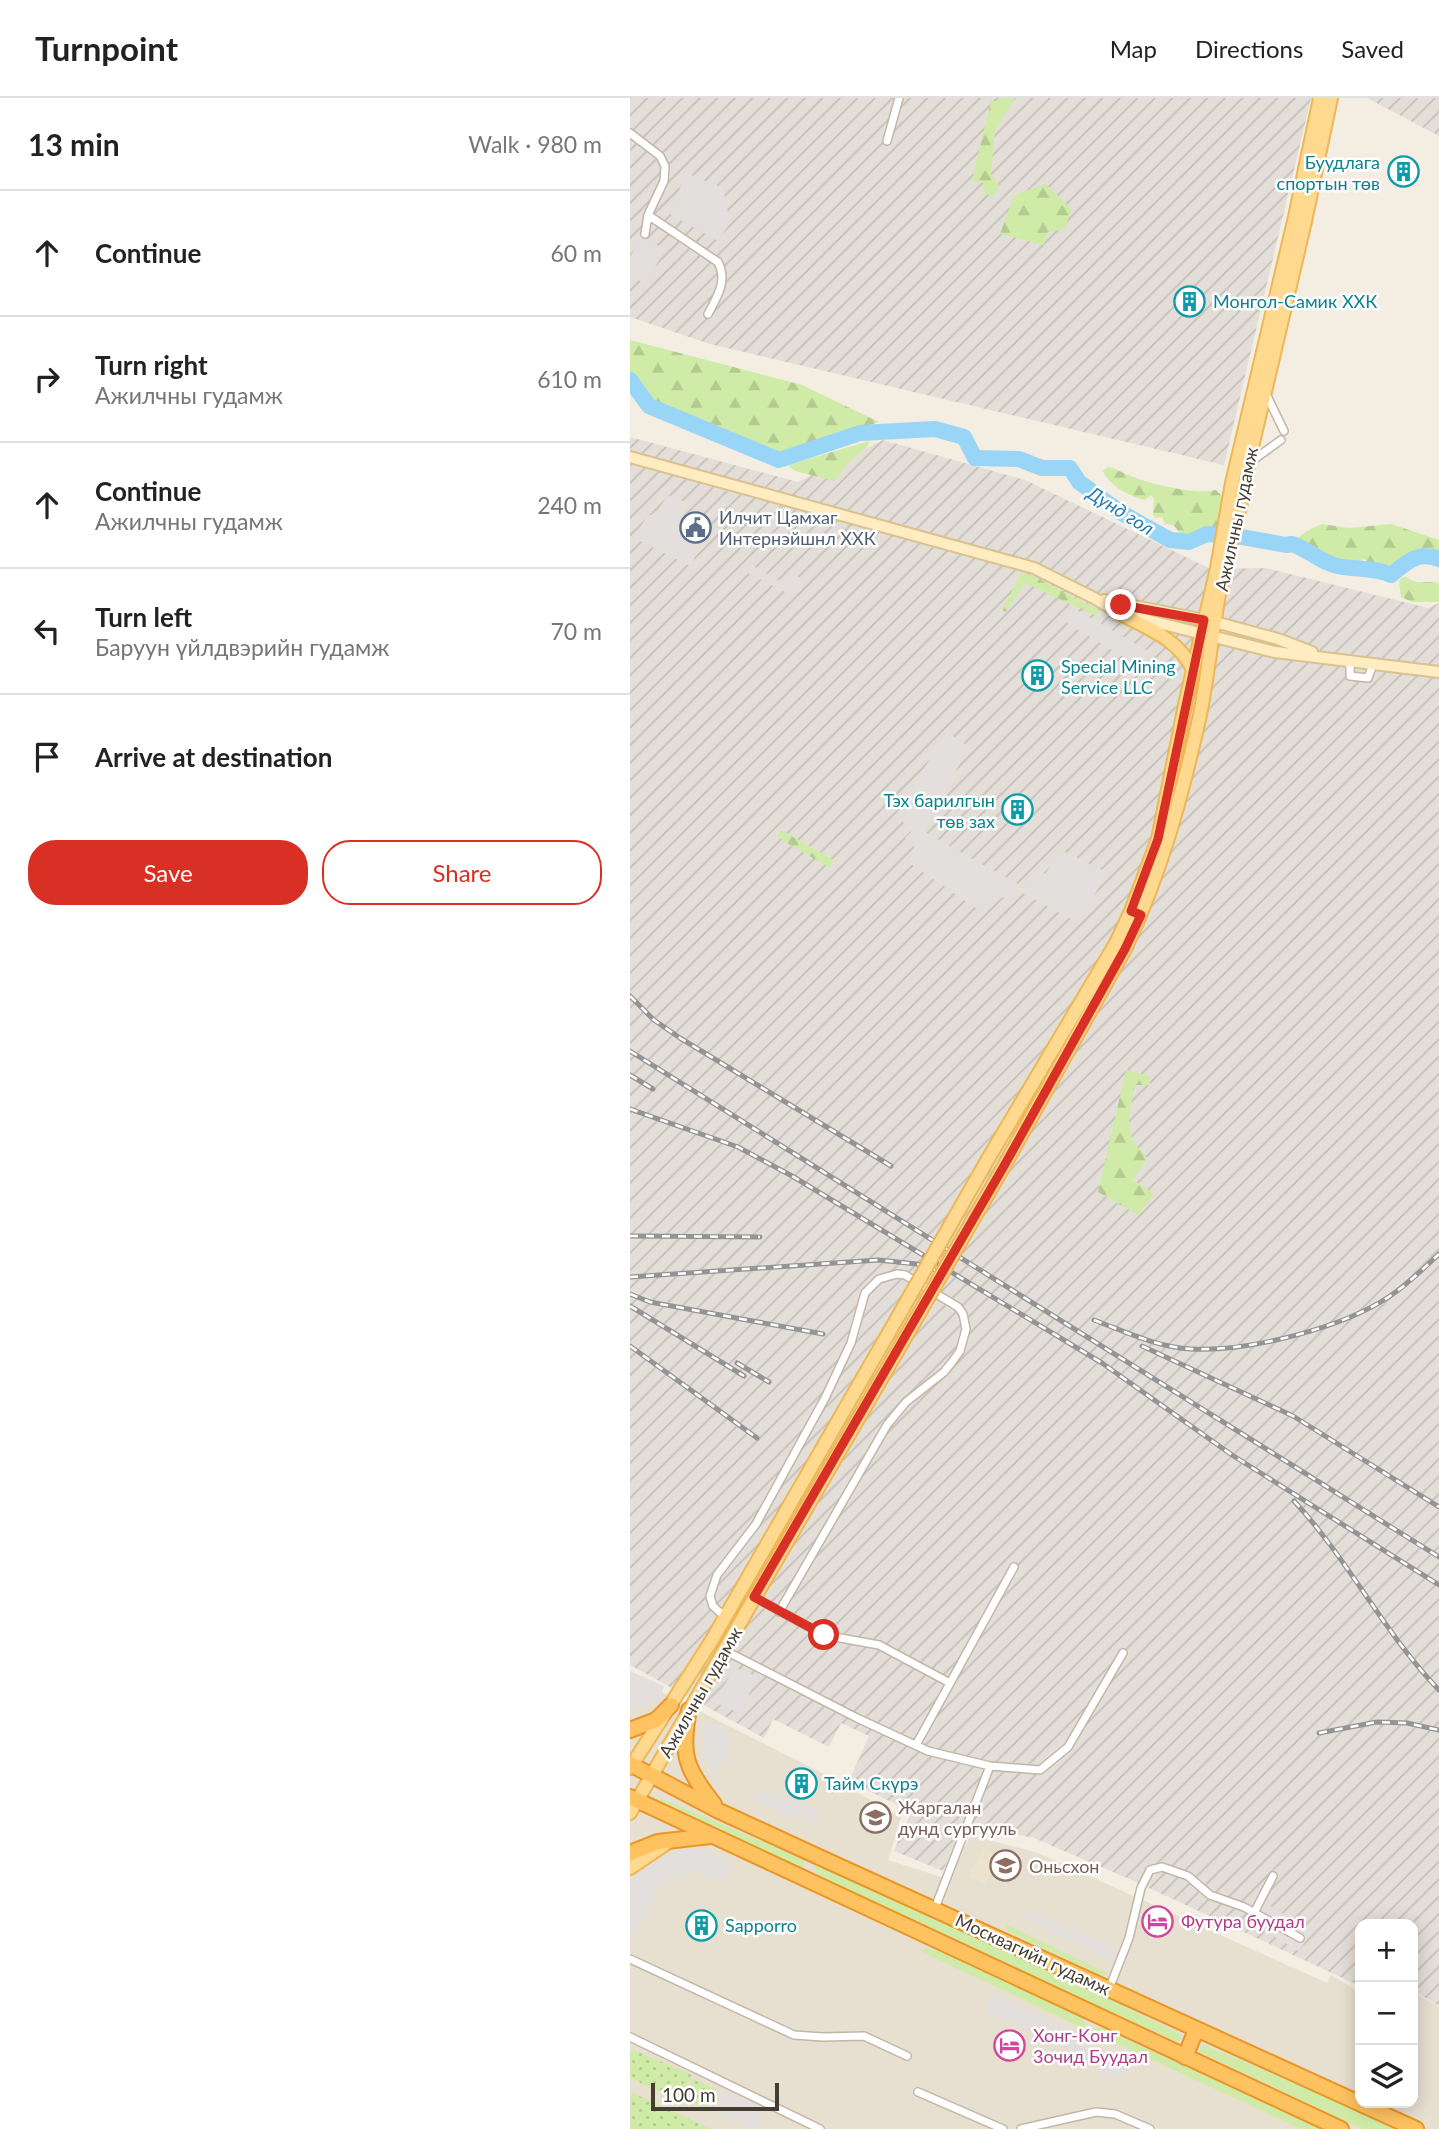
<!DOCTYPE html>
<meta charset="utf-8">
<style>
:root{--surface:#fff;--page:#f2f2f2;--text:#222;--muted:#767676;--line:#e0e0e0;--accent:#d93025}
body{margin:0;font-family:Lato,sans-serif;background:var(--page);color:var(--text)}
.controls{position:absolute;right:21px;bottom:21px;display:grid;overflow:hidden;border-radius:14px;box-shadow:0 4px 18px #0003}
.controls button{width:63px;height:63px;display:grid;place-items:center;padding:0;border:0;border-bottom:2px solid var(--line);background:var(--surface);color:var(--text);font:35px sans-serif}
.scale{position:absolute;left:21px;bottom:18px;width:128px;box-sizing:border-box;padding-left:7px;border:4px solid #453d32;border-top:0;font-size:19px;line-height:24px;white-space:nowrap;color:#453d32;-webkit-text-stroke:5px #fff;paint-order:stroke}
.stop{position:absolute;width:21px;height:21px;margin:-16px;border:5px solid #d93025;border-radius:50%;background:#fff}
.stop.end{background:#d93025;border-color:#fff;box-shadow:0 2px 7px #0008}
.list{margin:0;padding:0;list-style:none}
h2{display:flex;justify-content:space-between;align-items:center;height:91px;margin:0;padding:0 28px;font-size:30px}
h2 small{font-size:23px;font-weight:400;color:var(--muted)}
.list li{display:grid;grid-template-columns:46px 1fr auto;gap:21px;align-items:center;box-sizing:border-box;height:126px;padding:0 28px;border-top:2px solid var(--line)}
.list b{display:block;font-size:26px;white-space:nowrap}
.list p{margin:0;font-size:23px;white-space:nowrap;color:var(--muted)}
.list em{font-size:23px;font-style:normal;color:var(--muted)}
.actions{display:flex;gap:14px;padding:21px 28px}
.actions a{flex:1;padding:16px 0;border:2px solid var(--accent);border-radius:28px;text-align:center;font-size:24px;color:var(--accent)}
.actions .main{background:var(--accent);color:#fff}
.icon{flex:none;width:38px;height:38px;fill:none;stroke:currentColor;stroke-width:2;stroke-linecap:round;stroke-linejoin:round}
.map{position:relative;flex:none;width:809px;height:2031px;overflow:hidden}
header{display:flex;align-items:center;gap:42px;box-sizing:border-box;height:98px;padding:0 35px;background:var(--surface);border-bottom:2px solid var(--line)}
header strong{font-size:33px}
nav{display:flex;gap:38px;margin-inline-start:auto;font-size:24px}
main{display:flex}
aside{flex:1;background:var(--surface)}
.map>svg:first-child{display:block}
.residential{fill:#e7dfd0}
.industrial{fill:url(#industrial-furrows)}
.education{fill:#ede2cb}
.green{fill:#d0eba7}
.forest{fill:url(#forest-firs)}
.park{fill:url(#park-dots)}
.parking{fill:#e3dfdc}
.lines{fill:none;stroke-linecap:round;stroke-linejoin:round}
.river{stroke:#99d5f6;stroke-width:16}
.street-casing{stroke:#c2b7a7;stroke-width:10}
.secondary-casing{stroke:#dac290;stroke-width:14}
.primary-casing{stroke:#edb757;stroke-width:16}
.highway-casing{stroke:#ea9626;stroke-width:18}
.street{stroke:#fff;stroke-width:7}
.secondary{stroke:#ffecc0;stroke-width:10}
.primary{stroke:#ffd98f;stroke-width:12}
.highway{stroke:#ffc261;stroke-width:14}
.rail-casing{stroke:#949494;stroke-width:5}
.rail{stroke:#fff;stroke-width:2.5;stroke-dasharray:8;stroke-linecap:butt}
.primary-bridge-casing{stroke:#edb757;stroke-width:16;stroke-linecap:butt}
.primary-bridge{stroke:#ffd98f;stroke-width:12}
.route{stroke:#d93025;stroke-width:9}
.labels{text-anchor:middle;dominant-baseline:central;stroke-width:5;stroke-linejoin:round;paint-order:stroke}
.culture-label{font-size:18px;fill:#0d838f;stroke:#fff;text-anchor:start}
.service-label{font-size:18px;fill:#4e5e75;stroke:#fff;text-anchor:start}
.street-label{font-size:18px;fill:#453d32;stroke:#fff}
.education-label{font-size:18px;fill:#785e54;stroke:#fff;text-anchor:start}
.hotel-label{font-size:18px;fill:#b23c85;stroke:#fff;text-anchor:start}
.water-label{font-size:19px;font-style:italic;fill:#237cb0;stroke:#fff}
</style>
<header>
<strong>Turnpoint</strong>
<nav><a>Map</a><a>Directions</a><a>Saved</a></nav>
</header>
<main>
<aside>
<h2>13 min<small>Walk · 980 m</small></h2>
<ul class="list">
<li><svg class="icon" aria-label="ahead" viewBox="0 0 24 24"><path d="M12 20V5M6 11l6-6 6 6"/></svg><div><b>Continue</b></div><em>60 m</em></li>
<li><svg class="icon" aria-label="right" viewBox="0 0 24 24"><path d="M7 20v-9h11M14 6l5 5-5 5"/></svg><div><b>Turn right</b><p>Ажилчны гудамж</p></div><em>610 m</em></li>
<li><svg class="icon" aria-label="ahead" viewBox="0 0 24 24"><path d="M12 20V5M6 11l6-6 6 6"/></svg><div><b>Continue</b><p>Ажилчны гудамж</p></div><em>240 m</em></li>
<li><svg class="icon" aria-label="left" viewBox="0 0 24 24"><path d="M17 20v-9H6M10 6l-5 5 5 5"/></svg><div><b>Turn left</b><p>Баруун үйлдвэрийн гудамж</p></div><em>70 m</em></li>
<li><svg class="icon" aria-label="arrive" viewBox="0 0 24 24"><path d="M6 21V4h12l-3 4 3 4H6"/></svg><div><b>Arrive at destination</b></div></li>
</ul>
<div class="actions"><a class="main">Save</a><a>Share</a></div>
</aside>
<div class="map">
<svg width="809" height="2031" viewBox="0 0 809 2031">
<defs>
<pattern id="industrial-furrows" width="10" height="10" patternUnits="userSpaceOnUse" patternTransform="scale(1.75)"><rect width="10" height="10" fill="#e4ded8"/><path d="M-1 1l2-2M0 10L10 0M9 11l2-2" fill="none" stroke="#c5bfba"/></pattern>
<pattern id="forest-firs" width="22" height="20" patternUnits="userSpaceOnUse" patternTransform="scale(1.75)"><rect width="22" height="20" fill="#d0eba7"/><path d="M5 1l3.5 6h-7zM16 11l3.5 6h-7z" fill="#b4ca90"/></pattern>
<pattern id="park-dots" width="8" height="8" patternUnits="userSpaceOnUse" patternTransform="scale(1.75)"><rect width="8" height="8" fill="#d0eba7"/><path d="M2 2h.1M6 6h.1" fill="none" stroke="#b4ca90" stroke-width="1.8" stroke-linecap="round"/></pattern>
</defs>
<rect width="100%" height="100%" fill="#f3ede2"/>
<path class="residential" d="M0,1578l184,93 87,48 -13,43 59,19 24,-44 67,18 289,130 4,-8 29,18v110h53v-97l6,-11 20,12v122h-809z"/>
<path class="industrial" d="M0,0h681l-87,367 -514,-121 -80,-27z
M737,0h72v38z
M0,339l168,45 85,-42 142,40 186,89 55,-1 162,40 11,-5v1403l-20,-12 -6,10v-80h-53v62l-226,-105 -100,-43 -70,-14 -21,47 -49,-20 17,-39 -62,-31 20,-45 -28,-13 -12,24 -56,-28 -9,19 -134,-73z"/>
<path class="education" d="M354,1750l15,9 4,-8 19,7 -9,18 -19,-8 -9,18 -17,-8z"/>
<path class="green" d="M30,1700l145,62 -3,11 -142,-68z
M185,1768l39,12 242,112 26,16 58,28 2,5 -5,3 -328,-149 -33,-21z
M377,1827l100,48 -2,4 -96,-45 -3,-2z
M294,1850l15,3 145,67 1,11 -163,-77z
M470,1929l218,100 -1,2h-16l-209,-97 3,-4z
M574,1947l87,36 105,48h-34l-162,-77 -2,-5z"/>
<path class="forest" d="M369,0h16l-20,32 -4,44 8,12 -5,10 -10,-2 -1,-11 -11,-3 19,-79h7z
M416,86l26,26 -8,19 -16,3 -4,13 -44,-11 14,-39z
M0,242l172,45 77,37 -101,33 -128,-54 -20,-29z
M239,343l-1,5 -19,16 -14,19 -40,-10 -7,-6z
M478,369c9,2 13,5 20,8 21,9 67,20 88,15l9,9 -8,30 -15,1 -4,5 -14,3c-8,-7 -6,-14 -19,-14l-3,-7 -6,1 -3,-3 1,-16 -3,-4 -6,5c-14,-3 -37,-15 -42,-29z
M691,426l29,4 41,-4 48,16v22c-22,-8 -32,2 -47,17 -11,-3 -22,-7 -26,-19l-4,-1 -1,5 -4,2 -9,-5 -11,3 -28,-19 -14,6 -15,-3 -5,2 -12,-5 12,-4h19l13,-10z
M391,475l10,2 68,35 -3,6 -71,-33 -19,29 -4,-2z
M773,479h4c10,9 21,3 32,6v19h-27l-11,-5 -2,-16z
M151,732l53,30 -4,8 -53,-31z
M496,972l24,6v9h-15c-6,34 -14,46 12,73l-14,22 21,14 -16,21 -40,-23z"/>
<path class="park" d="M2,1951l60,26 -12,26 -50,-23v-24z
M63,1981l23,10 -9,19 -23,-10z
M1,1994l80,37h-81z"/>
<path class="parking" d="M56,75l37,15 7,35 -12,18 -48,-27z
M13,138l22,14 -20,34 -15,-9v-18z
M38,397l17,7 -3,34 16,8 -6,23 -58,-29 13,-22 8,-2z
M121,467l34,19 7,-11 10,6 -11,16 -43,-22z
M445,511l75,43 -8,16 -75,-45z
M316,633l23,16 -46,84 100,56 12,-16 10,3 16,-24 45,22 -26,52 -63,-34 -2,6 -21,3 -11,14 -75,-51 7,-13 -3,-7 -7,-4 6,-6 -2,-6 -13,-9z
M105,1570l21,8 -14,38 -28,-12z
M0,1573l34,15 -4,13 -30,12z
M71,1624l20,3 8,14 -5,23 -11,13 -9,-24z
M130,1690l61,24 -7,11 -22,-10 -2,4 -37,-17z
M65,1750l35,14 -8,20 -28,-11 -33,12 -26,51 -5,-3 1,-50 8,-9 19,-13 23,-9z
M637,1806l45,27 -13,20 -45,-26z
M399,1811l90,42 -4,10 -91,-42z
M362,1895l85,39 -2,5 56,26 -4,13 -25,1 -6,-13 -16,-6 1,-3 -97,-44z
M97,1991l37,18 -9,21 -39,-16z"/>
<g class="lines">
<path class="river" d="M0,282l19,26 130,54 81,-27 75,-4 29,8 11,21 44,1 23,9h28l9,14 41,30 50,28 19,2 18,-8 29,2 50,9 6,-1c16,5 28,18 45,22 18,4 38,1 54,9 16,-13 26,-24 48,-16"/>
<defs>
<path id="street" d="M0,35l30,23 5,10 -1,15 -16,34 -3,19
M257,43l12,-43
M18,117l70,47c10,19 -1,35 -10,52
M636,296l18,37
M619,365l32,-23
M720,562v16l18,2 5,-14
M124,1499l70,38 55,10 71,38
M95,1519l-12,-11 -3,-10 7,-21 39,-51 69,-126 26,-55 14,-50 14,-14 18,-5 8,1 53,32 5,7 3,15 -6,22 -8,11 -8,10 -38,30 -19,23 -108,187
M94,1552l133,68 71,33 62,15 -55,142
M286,1647l98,-178
M360,1668l50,4 28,-23 55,-94
M624,1815l19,-37
M0,1861l164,76 29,2 41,-1 43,20
M479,1891l20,-51 12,-50 9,-18 12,-3 26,9 22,19 34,12 56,31
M0,1939l190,92
M288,1994l85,37
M391,2031l75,-17 19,2 35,15"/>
<path id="secondary" d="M0,359l404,111 60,30 25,15 156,39 164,20
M474,502l111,22 63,17 34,13"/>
<path id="primary" d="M489,515c28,15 60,26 74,57
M358,1061l128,-216 15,-32 27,-72 28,-139 31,-132 15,-85 63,-266 25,-119
M374,1068l121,-217c36,-75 57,-153 75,-234 8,-40 12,-81 19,-121 8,-44 24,-86 29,-130l56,-238 27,-128
M0,1670l82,-128 187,-325
M0,1715l283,-489
M0,1770l37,-25"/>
<path id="highway" d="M59,1612c-9,45 -3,59 25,94
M0,1632l26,-10 15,-15
M0,1666l89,47 100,46 597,272
M0,1699l711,332
M0,1755l28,-11 52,-6
M555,1959l11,-27"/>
</defs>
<use href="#street" class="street-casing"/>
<use href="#secondary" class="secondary-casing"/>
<use href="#primary" class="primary-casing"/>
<use href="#highway" class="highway-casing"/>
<use href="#street" class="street"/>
<use href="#secondary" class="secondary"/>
<use href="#primary" class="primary"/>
<use href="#highway" class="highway"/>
<defs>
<path id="rail" d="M0,898l24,24 26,18 211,128
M0,953l809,506
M0,977l23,14
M0,1011l108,38 54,29 310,187 130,92 207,130
M0,1138l130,1
M0,1179l248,-17 39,4 18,6
M0,1196l20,8 173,32
M0,1208l114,70
M464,1222c32,12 63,27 97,29 57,3 152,-21 199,-53 18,-12 33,-27 49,-42
M0,1248l127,92
M512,1248l151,70 146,91
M107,1265l32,19
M664,1403c54,58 90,132 145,189
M689,1635l58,-11 30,1 32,7"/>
</defs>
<use href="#rail" class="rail-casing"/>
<use href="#rail" class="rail"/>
<defs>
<path id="primary-bridge" d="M269,1217l89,-156
M283,1226l91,-158"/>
</defs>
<use href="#primary-bridge" class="primary-bridge-casing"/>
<use href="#primary-bridge" class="primary-bridge"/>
</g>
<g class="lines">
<path class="route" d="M194,1537l-70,-38 250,-431 121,-217 16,-34 -10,-4 27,-72 46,-219 -83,-15"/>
</g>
<defs>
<symbol id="building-ring" viewBox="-11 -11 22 22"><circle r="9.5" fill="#fff" stroke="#0f9aa8" stroke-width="1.5"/><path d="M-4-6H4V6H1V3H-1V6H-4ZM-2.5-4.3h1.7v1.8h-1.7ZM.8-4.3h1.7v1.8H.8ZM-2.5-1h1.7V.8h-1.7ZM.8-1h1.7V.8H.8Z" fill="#0f9aa8"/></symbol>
<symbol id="civic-ring" viewBox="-11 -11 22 22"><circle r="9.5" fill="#fff" stroke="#5c6f8a" stroke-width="1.5"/><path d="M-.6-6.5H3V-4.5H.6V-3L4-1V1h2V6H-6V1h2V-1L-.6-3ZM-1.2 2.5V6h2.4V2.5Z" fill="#5c6f8a"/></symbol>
<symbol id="school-ring" viewBox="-11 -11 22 22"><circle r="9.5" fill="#fff" stroke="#8d6e63" stroke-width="1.5"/><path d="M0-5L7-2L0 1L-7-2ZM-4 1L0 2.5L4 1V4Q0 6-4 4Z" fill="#8d6e63"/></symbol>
<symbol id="hotel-ring" viewBox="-11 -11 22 22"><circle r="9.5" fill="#fff" stroke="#d1479c" stroke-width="1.5"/><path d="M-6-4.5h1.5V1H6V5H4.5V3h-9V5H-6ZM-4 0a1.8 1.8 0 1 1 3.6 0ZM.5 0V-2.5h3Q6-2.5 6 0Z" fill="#d1479c"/></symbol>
</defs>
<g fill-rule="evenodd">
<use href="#building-ring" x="756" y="56" width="35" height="35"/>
<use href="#building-ring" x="542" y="186" width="35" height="35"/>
<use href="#civic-ring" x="48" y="412" width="35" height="35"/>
<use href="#building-ring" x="390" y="560" width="35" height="35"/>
<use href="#building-ring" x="370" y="694" width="35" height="35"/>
<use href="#building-ring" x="154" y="1668" width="35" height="35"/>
<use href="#school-ring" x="228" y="1702" width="35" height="35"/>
<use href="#school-ring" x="358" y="1750" width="35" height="35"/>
<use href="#hotel-ring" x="510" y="1806" width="35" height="35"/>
<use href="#building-ring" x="54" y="1810" width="35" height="35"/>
<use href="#hotel-ring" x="362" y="1930" width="35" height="35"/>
</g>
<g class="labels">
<g class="culture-label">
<text x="750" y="64" text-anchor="end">Буудлага<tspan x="750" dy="21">спортын төв</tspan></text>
<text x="583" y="203">Монгол-Самик ХХК</text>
<text x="431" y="568">Special Mining<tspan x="431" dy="21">Service LLC</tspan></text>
<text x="365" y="702" text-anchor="end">Тэх барилгын<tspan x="365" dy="21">төв зах</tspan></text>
<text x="194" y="1685">Тайм Скүрэ</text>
<text x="95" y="1827">Sapporro</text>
</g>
<g class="service-label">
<text x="89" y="419">Илчит Цамхаг<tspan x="89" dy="21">Интернэйшнл ХХК</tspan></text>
</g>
<g class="street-label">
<text transform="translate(606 421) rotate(-78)">Ажилчны гудамж</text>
<text transform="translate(70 1594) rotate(-60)">Ажилчны гудамж</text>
<text transform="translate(403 1856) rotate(25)">Москвагийн гудамж</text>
</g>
<g class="education-label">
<text x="268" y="1709">Жаргалан<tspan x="268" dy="21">дунд сургууль</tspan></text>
<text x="399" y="1768">Оньсхон</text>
</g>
<g class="hotel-label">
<text x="551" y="1823">Футура буудал</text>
<text x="403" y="1937">Хонг-Kонг<tspan x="403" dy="21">3очид Буудал</tspan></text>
</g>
<g class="water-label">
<text transform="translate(491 412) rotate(32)">Дунд гол</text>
</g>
</g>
</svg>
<div class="controls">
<button>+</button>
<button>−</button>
<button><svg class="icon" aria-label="layers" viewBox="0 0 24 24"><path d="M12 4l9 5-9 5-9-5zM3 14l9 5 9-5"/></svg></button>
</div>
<div class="scale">100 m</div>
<div class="stop" style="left:194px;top:1537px"></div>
<div class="stop end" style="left:491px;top:507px"></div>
</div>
</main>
